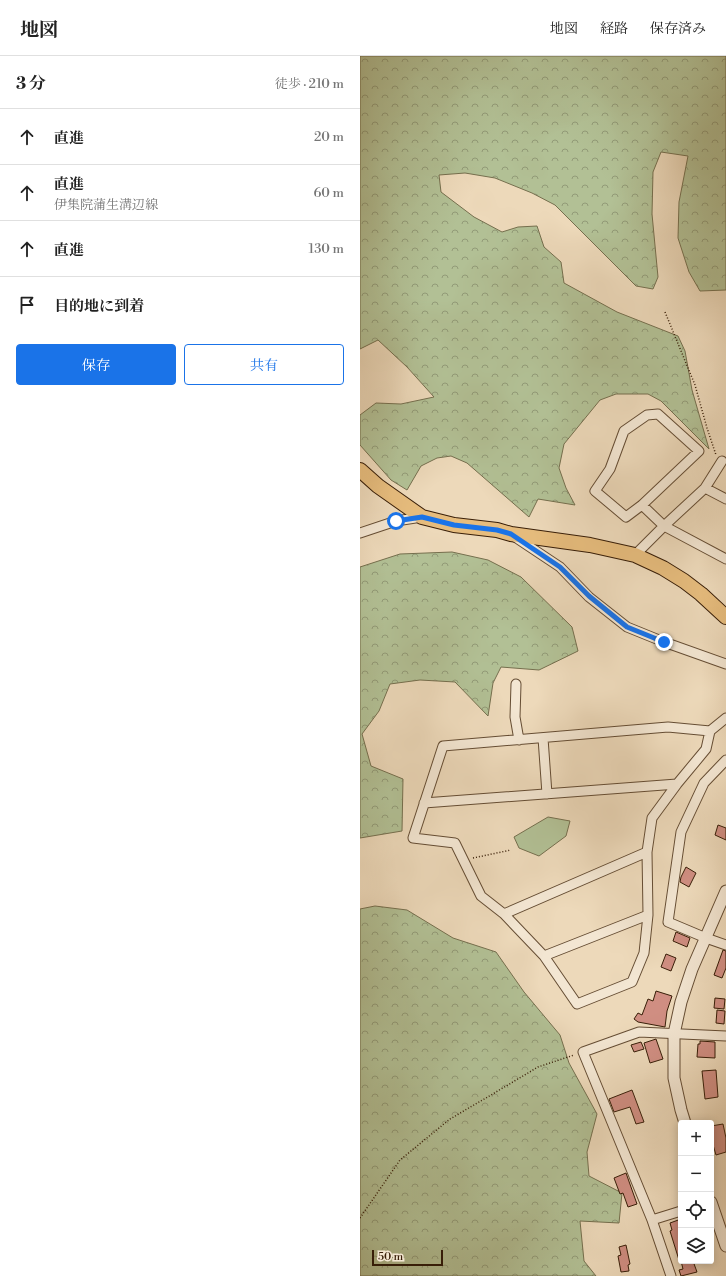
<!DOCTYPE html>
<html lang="ja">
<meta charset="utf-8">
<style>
:root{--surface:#fff;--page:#f2f2f2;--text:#222;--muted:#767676;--line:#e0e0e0;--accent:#1a73e8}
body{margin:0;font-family:"Libre Bodoni","Noto Serif JP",serif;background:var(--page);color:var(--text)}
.controls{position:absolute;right:12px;bottom:12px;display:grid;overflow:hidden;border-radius:4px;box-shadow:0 2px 10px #0003}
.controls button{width:36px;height:36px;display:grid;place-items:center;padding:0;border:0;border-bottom:1px solid var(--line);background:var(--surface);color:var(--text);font:20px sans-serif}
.scale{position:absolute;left:12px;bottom:10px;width:71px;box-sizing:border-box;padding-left:4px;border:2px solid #381e08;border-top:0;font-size:11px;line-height:14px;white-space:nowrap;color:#381e08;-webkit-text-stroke:3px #f3e6d2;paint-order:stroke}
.stop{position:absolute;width:12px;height:12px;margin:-9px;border:3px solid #1a73e8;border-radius:50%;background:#fff}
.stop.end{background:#1a73e8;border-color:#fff;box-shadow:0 1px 4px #0008}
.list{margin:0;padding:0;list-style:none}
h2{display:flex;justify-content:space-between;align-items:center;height:52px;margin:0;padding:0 16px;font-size:17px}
h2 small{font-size:13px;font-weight:400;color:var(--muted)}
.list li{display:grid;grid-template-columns:26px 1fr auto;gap:12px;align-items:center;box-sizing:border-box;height:56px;padding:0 16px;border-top:1px solid var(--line)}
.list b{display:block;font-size:15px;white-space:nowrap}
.list p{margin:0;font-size:13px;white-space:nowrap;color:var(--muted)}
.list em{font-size:13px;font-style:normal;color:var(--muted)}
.actions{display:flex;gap:8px;padding:12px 16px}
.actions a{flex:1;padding:9px 0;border:1px solid var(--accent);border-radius:4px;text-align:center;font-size:14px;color:var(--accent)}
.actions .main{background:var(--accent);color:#fff}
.icon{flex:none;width:22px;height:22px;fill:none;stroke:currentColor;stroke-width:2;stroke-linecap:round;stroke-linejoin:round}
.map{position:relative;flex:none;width:366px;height:1220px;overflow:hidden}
header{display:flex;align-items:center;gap:24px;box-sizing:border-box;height:56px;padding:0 20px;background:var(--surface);border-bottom:1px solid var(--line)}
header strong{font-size:19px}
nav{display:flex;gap:22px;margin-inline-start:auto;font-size:14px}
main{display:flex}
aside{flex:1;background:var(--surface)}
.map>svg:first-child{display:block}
.green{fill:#b2c095;stroke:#756f4e}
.forest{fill:url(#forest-crowns);stroke:#756f4e}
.building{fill:#d08e82;stroke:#381e08}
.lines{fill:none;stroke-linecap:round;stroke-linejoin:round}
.minor-casing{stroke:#654d34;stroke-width:11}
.tertiary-casing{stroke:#654d34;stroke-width:13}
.primary-casing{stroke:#381e08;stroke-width:16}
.path{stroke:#381e08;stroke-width:1.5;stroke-dasharray:1 2;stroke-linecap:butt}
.minor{stroke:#f3e6d2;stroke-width:9}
.tertiary{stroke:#f3e6d2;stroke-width:11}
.primary{stroke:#e6bc7d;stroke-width:14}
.route{stroke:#1a73e8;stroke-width:5}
</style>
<header>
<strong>地図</strong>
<nav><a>地図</a><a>経路</a><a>保存済み</a></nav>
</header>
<main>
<aside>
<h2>3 分<small>徒歩 · 210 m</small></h2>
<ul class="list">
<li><svg class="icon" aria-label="ahead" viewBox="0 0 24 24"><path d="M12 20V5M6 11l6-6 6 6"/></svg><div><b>直進</b></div><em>20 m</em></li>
<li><svg class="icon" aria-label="ahead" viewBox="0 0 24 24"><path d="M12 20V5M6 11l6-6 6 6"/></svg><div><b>直進</b><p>伊集院蒲生溝辺線</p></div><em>60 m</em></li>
<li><svg class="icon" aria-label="ahead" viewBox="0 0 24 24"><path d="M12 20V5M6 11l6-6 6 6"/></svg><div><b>直進</b></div><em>130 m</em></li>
<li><svg class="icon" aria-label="arrive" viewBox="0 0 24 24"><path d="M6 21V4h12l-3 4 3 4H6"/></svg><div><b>目的地に到着</b></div></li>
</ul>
<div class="actions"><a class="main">保存</a><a>共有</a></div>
</aside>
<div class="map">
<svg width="366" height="1220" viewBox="0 0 366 1220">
<defs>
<pattern id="forest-crowns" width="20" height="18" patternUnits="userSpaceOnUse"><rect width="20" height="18" fill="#b2c095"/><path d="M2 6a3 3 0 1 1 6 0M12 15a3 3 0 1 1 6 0" fill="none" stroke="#929b78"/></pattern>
</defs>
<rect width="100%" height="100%" fill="#edd9ba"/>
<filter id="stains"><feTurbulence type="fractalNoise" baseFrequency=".005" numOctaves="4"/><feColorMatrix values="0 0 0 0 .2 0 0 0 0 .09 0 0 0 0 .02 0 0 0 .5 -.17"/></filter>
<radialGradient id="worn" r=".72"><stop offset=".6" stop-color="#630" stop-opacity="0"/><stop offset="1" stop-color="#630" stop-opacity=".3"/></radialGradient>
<path class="green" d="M188,761l22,4 -4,15 -27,20 -20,-8 -5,-11z"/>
<path class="forest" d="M0,0h366v234l-26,1 -11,-19 -11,-34 1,-36 9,-46 -27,-4 -8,20 -1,42 6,63 -5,12 -17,-3 -81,-81 -23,-12 -37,-15 -30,-5 -26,2 2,17 33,25 28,15 16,-5 19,-1 7,21 17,15 3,21 53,29 61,24 7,15 7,39 17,59 -48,-48 -13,-7h-32l-16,6 -36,44 -5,24 7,20 9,17 -37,-6 -9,18 -62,-54 -16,-7 -14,2 -16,8 -14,24 -16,-10 -31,-35v-30l16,-12 25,1 33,-7 -27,-30 -29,-27 -18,9z
M92,496l36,8 33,17 51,50 6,24 -39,19 -38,-3 -8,16 -5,33 -33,-34 -35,-2 -30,4 -11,27 -17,23 9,32 32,13 -1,52 -42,7v-271l40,-13z
M15,850l32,4 46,28 43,14 28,40 36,43 9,28 28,51 -10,38 2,24 33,17 -3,30 -39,-2 4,40 12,15h-236v-367z"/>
<path class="building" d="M358,769l8,3v12l-11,-5z
M326,811l10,6 -7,14 -9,-5 1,-5z
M316,876l14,6 -3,9 -14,-6z
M363,894l3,1v17l-4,10 -8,-3z
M306,898l10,4 -5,13 -10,-4z
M296,935l16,5 -5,15 -2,16 -27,-5 -4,-3 4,-6 4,2 6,-16 5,2z
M355,942l10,1 -1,10 -10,-1z
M357,954l8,1 -1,13 -8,-1z
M296,983l7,20 -13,4 -6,-20z
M340,985l15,1v16l-18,-1 1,-13h2z
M281,986l3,7 -10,3 -3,-7z
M356,1014l2,27 -13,2 -3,-28z
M272,1034l12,32 -8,2 -6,-17 -16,5 -5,-13z
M363,1068l3,14v14l-10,3 -5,-17v-12z
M266,1117l11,31 -9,3 -5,-14 -3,1 -6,-16z
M321,1163v41h-2l-9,-29 2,-1 -2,-7z
M266,1189l4,19 -2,1 1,6 -8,1 -3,-16 3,-1 -2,-8z
M321,1205h12l4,11 -16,4 -2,-6 4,-1z"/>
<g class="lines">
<defs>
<path id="minor" d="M298,358l41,37 -57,54 -16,12 -31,-26 15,-22 14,-38 23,-16z
M345,432l21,11
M282,449l22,21 62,33
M0,477l36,-12 26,-4
M155,481l45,30 29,30 38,30 37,15 62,22
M275,499l29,-29 41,-38 17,-27
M156,628l-1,33 4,23
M183,682l4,56
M366,704l-22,23 -23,49 -13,90 38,16 20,7
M64,747l253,-19
M287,796l1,63 -4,38 -12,29 -55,22 -33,-48 -40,-42z
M287,796l5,-34 25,-34 29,-35 4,-18 16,-13
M144,858l-23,-18 -26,-53 -42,-5 30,-92 225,-19 42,4
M184,900l104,-41
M292,1164l29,-9
M311,1220l-19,-56 -69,-168 56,-20 87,4"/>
<path id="tertiary" d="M325,1067l-4,-13 -7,-32v-44l7,-32 11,-33 34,-78
M351,1146l15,44"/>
<path id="primary" d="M0,414l18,16 44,31 32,8 43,5 14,4 79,11 45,10 28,13 21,13 17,13 25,23"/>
</defs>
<use href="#minor" class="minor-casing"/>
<use href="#tertiary" class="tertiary-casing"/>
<use href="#primary" class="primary-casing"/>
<path class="path" d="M305,256l30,73 12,43 9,27
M113,802l38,-8
M0,1162l40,-58 50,-41 41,-24 47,-28 36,-12"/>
<use href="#minor" class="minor"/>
<use href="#tertiary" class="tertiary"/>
<use href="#primary" class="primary"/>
</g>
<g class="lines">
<path class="route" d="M36,465l26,-4 32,8 43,5 14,4 49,33 29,29 38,31 37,15"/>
</g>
<rect width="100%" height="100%" filter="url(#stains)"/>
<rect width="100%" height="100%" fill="url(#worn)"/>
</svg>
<div class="controls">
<button>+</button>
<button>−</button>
<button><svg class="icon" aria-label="locate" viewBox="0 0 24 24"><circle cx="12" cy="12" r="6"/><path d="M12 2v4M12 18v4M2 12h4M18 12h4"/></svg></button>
<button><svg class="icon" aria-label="layers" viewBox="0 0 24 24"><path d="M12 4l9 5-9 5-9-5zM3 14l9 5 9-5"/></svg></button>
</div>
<div class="scale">50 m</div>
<div class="stop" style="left:36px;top:465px"></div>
<div class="stop end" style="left:304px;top:586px"></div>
</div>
</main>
